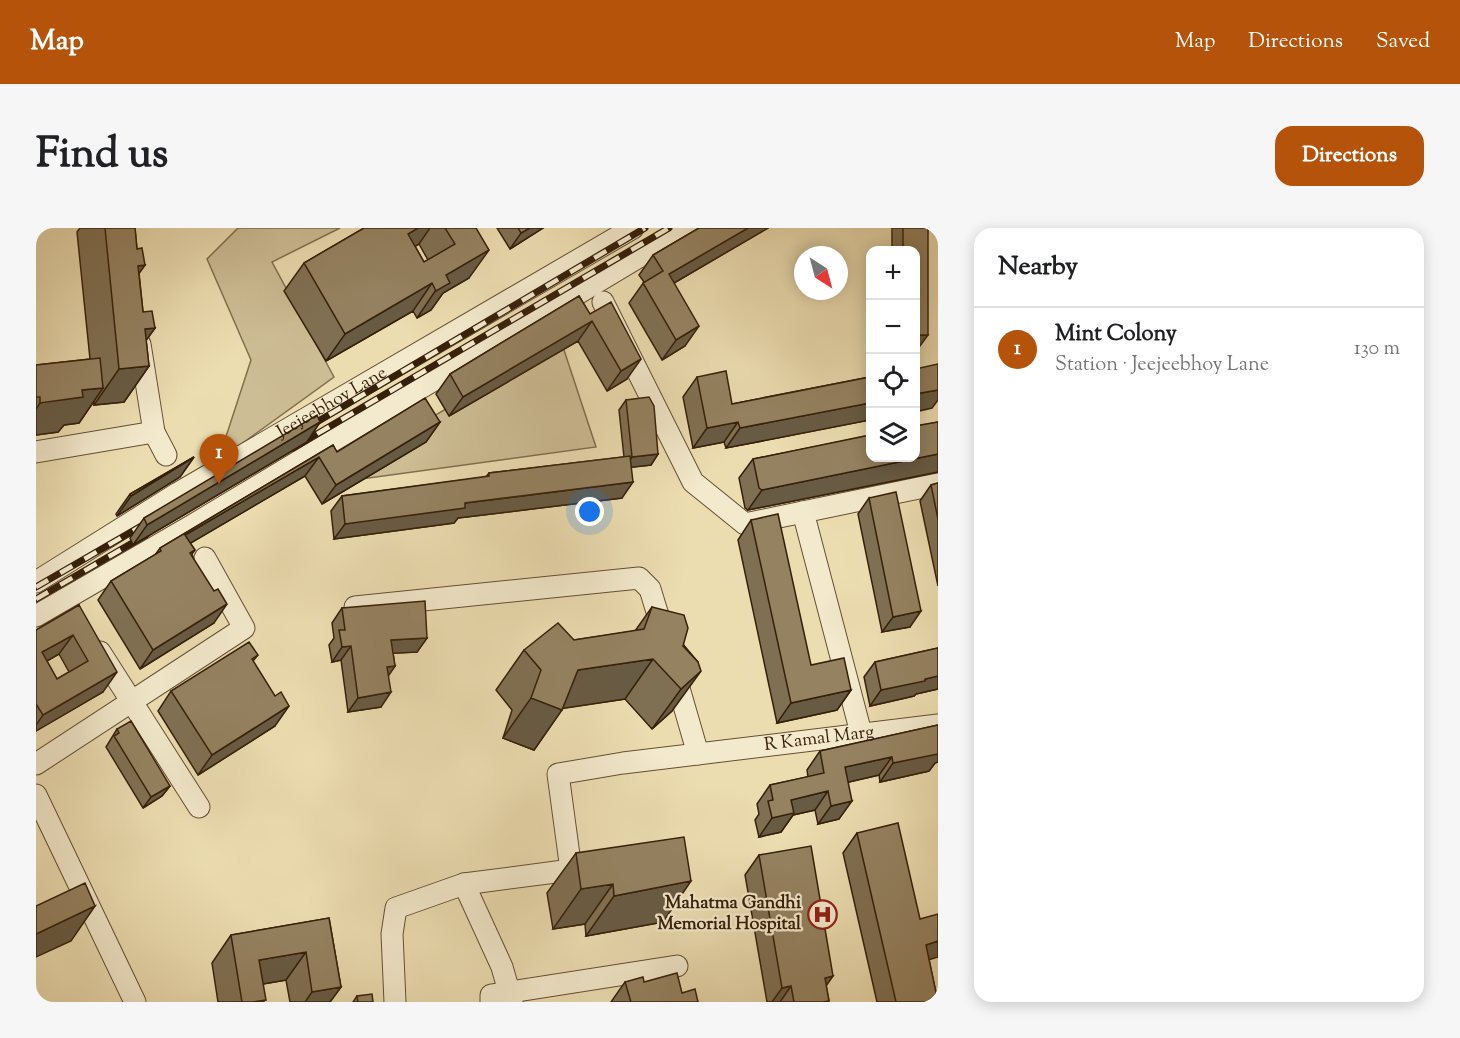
<!DOCTYPE html>
<meta charset="utf-8">
<style>
:root{--surface:#fff;--page:#f6f6f6;--text:#202124;--muted:#757577;--line:#e0e0e0;--accent:#b45309}
body{margin:0;font-family:"Sorts Mill Goudy",serif;background:var(--page);color:var(--text)}
.controls{position:absolute;right:18px;top:18px;display:grid;overflow:hidden;border-radius:12px;box-shadow:0 3px 15px #0003}
.controls button{width:54px;height:54px;display:grid;place-items:center;padding:0;border:0;border-bottom:2px solid var(--line);background:var(--surface);color:var(--text);font:30px sans-serif}
.compass{position:absolute;left:758px;top:18px;width:54px;height:54px;border-radius:50%;background:var(--surface);box-shadow:0 3px 15px #0003;rotate:144deg}
.you{position:absolute;left:554px;top:284px;width:21px;height:21px;margin:-15px;border:4px solid #fff;border-radius:50%;background:#1a73e8;box-shadow:0 0 0 9px #1a73e833}
.badge{display:grid;place-items:center;width:39px;height:39px;border-radius:50%;background:var(--accent);color:#fff;font-size:20px;font-weight:700}
.pin{position:absolute;translate:-50% -50px;filter:drop-shadow(0 2px 3px #0008)}
.pin::after{content:'';position:absolute;top:32px;width:21px;height:18px;background:inherit;clip-path:polygon(0 0,100% 0,50% 100%)}
.list{margin:0;padding:0;list-style:none}
h2{display:flex;justify-content:space-between;align-items:center;height:78px;margin:0;padding:0 24px;font-size:26px}
h2 small{font-size:20px;font-weight:400;color:var(--muted)}
.list li{display:grid;grid-template-columns:39px 1fr auto;gap:18px;align-items:center;box-sizing:border-box;height:84px;padding:0 24px;border-top:2px solid var(--line)}
.list b{display:block;font-size:22px;white-space:nowrap}
.list p{margin:0;font-size:20px;white-space:nowrap;color:var(--muted)}
.list em{font-size:20px;font-style:normal;color:var(--muted)}
.icon{flex:none;width:33px;height:33px;fill:none;stroke:currentColor;stroke-width:2;stroke-linecap:round;stroke-linejoin:round}
.map{position:relative;flex:none;width:902px;height:774px;overflow:hidden;border-radius:18px}
header{display:flex;align-items:center;gap:36px;box-sizing:border-box;height:84px;padding:0 30px;background:var(--accent);color:#fff}
header strong{font-size:28px}
nav{display:flex;gap:33px;margin-inline-start:auto;font-size:21px}
.intro{display:flex;align-items:center;justify-content:space-between;box-sizing:border-box;height:144px;padding:0 36px}
h1{margin:0;font-size:42px}
.button{padding:15px 27px;border-radius:18px;background:var(--accent);color:#fff;font-size:21px;font-weight:700}
main{display:flex;gap:36px;padding:0 36px}
aside{flex:1;background:var(--surface);border-radius:18px;box-shadow:0 3px 15px #0003}
.map>svg:first-child{display:block}
.green{fill:#cdbd95;stroke:#826e50;stroke-width:1.5}
.lines{fill:none;stroke-linecap:round;stroke-linejoin:round}
.minor-casing{stroke:#644f34;stroke-width:23}
.minor{stroke:#f3e9cc;stroke-width:21}
.rail-casing{stroke:#37200a;stroke-width:7}
.rail{stroke:#f3e9cc;stroke-width:4.5;stroke-dasharray:14;stroke-linecap:butt}
.wall{fill:#807053;stroke:#37200a;stroke-width:1.5;fill-rule:evenodd}
.shaded-wall{fill:#685b44;stroke:#37200a;stroke-width:1.5}
.building{fill:#958261;stroke:#37200a;stroke-width:1.5;fill-rule:evenodd}
.labels{text-anchor:middle;dominant-baseline:central;stroke-width:4.5;stroke-linejoin:round;paint-order:stroke}
.street-label{font-size:18px;fill:#37200a;stroke:#f3e9cc}
.poi-label{font-size:18px;font-weight:bold;fill:#37200a;stroke:#f3e9cc;text-anchor:end}
</style>
<header>
<strong>Map</strong>
<nav><a>Map</a><a>Directions</a><a>Saved</a></nav>
</header>
<div class="intro"><h1>Find us</h1><a class="button">Directions</a></div>
<main>
<div class="map">
<svg width="902" height="774" viewBox="0 0 902 774">
<rect width="100%" height="100%" fill="#ecddb1"/>
<filter id="stains"><feTurbulence type="fractalNoise" baseFrequency=".00333" numOctaves="4"/><feColorMatrix values="0 0 0 0 .2 0 0 0 0 .09 0 0 0 0 .02 0 0 0 .5 -.17"/></filter>
<radialGradient id="worn" r=".72"><stop offset=".6" stop-color="#630" stop-opacity="0"/><stop offset="1" stop-color="#630" stop-opacity=".3"/></radialGradient>
<path class="green" d="M202,0h102l-68,34 62,115 -116,84 33,-101 -44,-101z
M525,113l35,106 -279,38z"/>
<g class="lines">
<defs>
<g id="minor">
<path d="M567,74l90,180 52,42 193,-40"/>
<path d="M104,116l14,88 12,23"/>
<path d="M0,224l118,-20"/>
<path d="M767,284l58,221"/>
<path id="s1" d="M0,354l142,-89 455,-265"/>
<path d="M319,379l284,-29 11,11 14,46"/>
<path d="M0,388l155,-90 496,-298"/>
<path d="M64,424l99,155"/>
<path d="M638,443l24,83"/>
<path d="M0,536l208,-136 -39,-70"/>
<path d="M0,567l99,207"/>
<path d="M359,774l-3,-68 4,-26 68,-24"/>
<path d="M455,774v-7l186,-29"/>
<path id="s2" d="M476,774l-10,-35 -38,-83 107,-14 -13,-96 65,-11 315,-38"/>
</g>
</defs>
<use href="#minor" class="minor-casing"/>
<use href="#minor" class="minor"/>
<defs>
<path id="rail" d="M269,201l340,-201
M257,220l376,-220
M0,359l114,-66
M0,371l110,-64"/>
</defs>
<use href="#rail" class="rail-casing"/>
<use href="#rail" class="rail"/>
</g>
<path class="wall" d="M44,0h55l2,21 8,16 -6,8 4,39 12,16 -9,12 3,26 -25,36 -30,3v-4l-15,22 -15,2 -6,7 -22,3v-70l54,-6 -13,-127z
M328,0h112l-7,50 -26,15 -12,17 -14,8 -4,-7 -87,50 -42,-70 20,-28zM383,16l9,16 -4,2 -9,-16z
M461,0h46l-33,21z
M663,0h69l-94,55 11,63 -23,14 -33,-57 15,-21 -5,-7 14,-20z
M856,0h36l-11,122h-2v-100h-23z
M543,68l48,83 -20,12 -29,-50 -129,75 -13,-22 14,-20z
M661,149l35,27 138,-27v43l-144,28 -2,-6 -31,6 -10,-51z
M590,172l32,54 -7,11 -20,2 -9,31 -164,20 -4,5 -120,16 -3,-28 11,-15 144,-19 3,-4 135,-16 -5,-47z
M284,194l-13,20 -174,103 -3,-7 14,-20z
M404,194l-14,20 -104,62 -17,-28 -115,67 5,7 -3,4 22,69 -74,46 -42,-69 13,-19 44,-26 5,-7 173,-103 4,7z
M902,194v50l-190,38 -3,-2 -6,-30 14,-19z
M158,229l-14,20 -63,39 -1,-2 14,-20z
M902,255v103l-18,-85 11,-16z
M833,270l41,129 -28,5 -24,-118z
M715,292l60,145 40,25 -14,20 -60,13 -39,-183z
M43,377l24,87 -67,39v-101zM23,426l10,18 -12,7 -10,-18z
M616,379l46,55 -26,49 -20,18 -27,-30 -62,9 -29,42 -31,-12 9,-28 -16,-20 28,-40 50,-10 61,-9z
M306,380l85,30 -10,14 -24,1 2,13 -7,9 -7,32 -33,5 -7,-52 -9,2 -3,-17 5,-7 -2,-15z
M902,420v41l-22,5 -2,2 -44,10 -6,-29 11,-15z
M222,427l-5,6 22,65 -77,49 -40,-64 13,-20z
M902,497v37l-3,1 -6,8 -49,11 -1,-7 -31,7 -9,37 -21,5 -3,-14 -22,5 -12,17 -22,5 -4,-17 4,-6 -2,-10 13,-19 38,-8 -1,-7 13,-19z
M81,501l53,57 -8,10 -19,12 -37,-61z
M821,605l72,127 9,42h-61l-34,-149z
M540,625l87,69 -77,14 -1,-12 -32,5 -6,-36z
M723,627l67,131 3,15 -1,1h-61l-22,-127z
M293,690l12,69 -11,15h-40l-4,-22 -23,4 1,18h-46l-6,-39 19,-28z
M589,754h19l38,11 16,9h-87z
M321,768l16,6h-20z"/>
<path class="shaded-wall" d="M382,0h12l-11,16 -30,18 19,-28z
M494,0h13l-33,21 11,-16z
M712,0h20l-113,66 14,-20z
M453,22l-20,28 -26,15 -12,17 -14,8 29,-43z
M109,37l-25,35 18,-34z
M396,55l-19,28 -87,50 19,-27z
M556,93l-14,20 -129,75 14,-19z
M663,98l-14,20 -23,14 14,-20z
M119,100l-25,35 15,-34z
M879,107h13l-11,15h-2z
M605,131l-14,20 -20,12 14,-20z
M113,138l-25,36 -30,3 25,-36z
M67,160l-24,35 -15,2 -6,7 -22,3v-26l4,-6 42,-13z
M902,162v10l-6,8 -17,4v-18z
M834,175v17l-144,28 14,-20z
M284,194l-13,20 -174,103 14,-20z
M404,194l-14,20 -104,62 14,-19z
M702,194l-14,20 -31,6 14,-20z
M622,226l-7,11 -26,3 7,-11z
M902,226v18l-190,38 14,-20z
M158,229l-14,20 -63,39 14,-20z
M283,229l-14,19 -133,78 13,-19z
M597,254l-11,16 -164,20 -4,5 -120,16 11,-15 120,-21z
M191,376l-13,19 -74,46 13,-19z
M885,383l-11,16 -28,5 11,-15z
M37,407l-14,19 -23,13 6,-15z
M391,410l-10,14 -36,2 10,-14z
M315,418l-10,14 -9,2 10,-15z
M617,431l-28,40 -66,10 3,1 -28,40 -31,-12 28,-40 47,-28z
M359,438l-10,15 2,-14z
M665,443l-29,40 -20,18 29,-40z
M81,444l-14,20 -67,39v-6l7,-10z
M902,448v13l-22,5 -2,2 -44,10 11,-16z
M815,462l-14,20 -60,13 14,-20z
M355,464l-10,15 -33,5 10,-14z
M253,478l-14,20 -77,49 14,-20z
M902,522v12l-3,1 -6,8 -49,11 13,-19z
M856,529l-13,18 -47,11 13,-19z
M134,558l-8,10 -19,12 8,-11z
M792,563l-13,19 -22,5 -12,17 -22,5 13,-19 19,-18z
M816,573l-13,18 -21,5 13,-18z
M655,653l-28,41 -77,14 28,-40z
M577,656l-28,40 -32,5 28,-40z
M59,678l-24,35 -35,16v-23z
M902,713v16l-26,8 14,-20z
M270,724l-20,28 -46,8 19,-28z
M797,748l-14,20 6,-18z
M755,758l-11,16h-8l10,-14z
M305,759l-11,15h-25l7,-10z"/>
<path class="building" d="M69,0h30l2,21 5,-1 3,17 -7,1 5,46 9,-1 3,17 -10,1 4,37 -30,3z
M328,0h54l-10,6 16,28 31,-18 -10,-16h31l13,22 -43,25 4,8 -14,8 -4,-8 -87,51 -41,-71z
M482,0h12l-9,5z
M663,0h49l-79,46 30,52 -23,14 -33,-57 20,-12 -10,-16z
M867,0h25v107h-13v-85h-12z
M543,68l11,18 21,-12 30,57 -20,12 -29,-50 -129,76 -13,-23z
M64,130l3,30 -21,2 1,7 -43,6v-6h-4v-32z
M902,136v26l-23,4v-25z
M690,143l6,33 138,-27v26l-130,25 -2,-6 -31,6 -10,-51z
M613,169l5,9 4,48 -26,3 -6,-57z
M389,170l15,24 -104,63 -17,-28 -134,78 10,15 -5,3 24,38 4,-2 9,15 -74,46 -42,-69 50,-30 -1,-3 173,-103 4,7z
M281,187l3,7 -173,103 -3,-7z
M902,194v32l-176,36 -3,-2 -6,-29 117,-24v23h45v-32z
M594,228l3,26 -168,21v5l-120,16 -3,-28 147,-20v-3z
M158,229l-63,39 -1,-2z
M902,255v36l-7,-34z
M860,264l25,119 -28,6 -24,-119z
M742,286l33,151 33,-7 7,32 -60,13 -40,-183z
M389,373l2,37 -36,2 4,26 -8,1 4,25 -33,6 -7,-52 -9,1 -3,-17h6l-3,-22z
M43,377l38,67 -74,43 -7,-11v-74zM37,407l15,26 -31,18 -15,-27z
M616,379l32,8 4,13 -5,18 15,16 3,9 -20,18 -28,-30 -75,11 -16,40 -31,-12 10,-28 -17,-20 34,-27 16,17 70,-11z
M213,414l9,13 -6,4 23,37 6,-4 8,14 -77,49 -41,-64z
M902,420v28l-13,3v2l-44,9 -6,-28z
M95,493l39,65 -19,11 -37,-61 5,-3 -2,-4z
M902,497v29l-45,9 -1,-6 -47,10 7,34 -21,5 -3,-15 -37,9 3,13 -22,5 -4,-17 5,-1 -3,-15 54,-12 -4,-22z
M862,595l22,96 18,-5v27l-12,4 12,57h-42l-39,-169z
M648,609l7,44 -77,15 -1,-12 -32,5 -5,-36z
M775,618l22,130 -8,2 4,23 -6,1h-29l-3,-16 -9,2 -23,-133z
M49,655l10,23 -59,28v-28z
M293,690l12,69 -29,5 -6,-40 -47,8 7,40 -14,2h-10l-11,-67z
M641,745l5,20 13,-4 3,13h-67l-6,-20 18,-5 1,5z
M336,766l1,8h-15l-1,-6z"/>
<defs>
<symbol id="hospital-ring" viewBox="-11 -11 22 22"><circle r="9.5" fill="#f3e9cc" stroke="#8f2418" stroke-width="1.5"/><path d="M-5-5h3v3.5h4V-5h3V5h-3V1.5h-4V5h-3Z" fill="#8f2418"/></symbol>
</defs>
<g fill-rule="evenodd">
<use href="#hospital-ring" x="770" y="670" width="33" height="33"/>
</g>
<g class="labels">
<g class="street-label">
<text stroke="none"><textPath href="#s1" startOffset="346">Jeejeebhoy Lane</textPath></text>
<text stroke="none"><textPath href="#s2" startOffset="596">R Kamal Marg</textPath></text>
</g>
<g class="poi-label">
<text x="765" y="676">Mahatma Gandhi<tspan x="765" dy="21">Memorial Hospital</tspan></text>
</g>
</g>
<rect width="100%" height="100%" filter="url(#stains)"/>
<rect width="100%" height="100%" fill="url(#worn)"/>
</svg>
<div class="controls">
<button>+</button>
<button>−</button>
<button><svg class="icon" aria-label="locate" viewBox="0 0 24 24"><circle cx="12" cy="12" r="6"/><path d="M12 2v4M12 18v4M2 12h4M18 12h4"/></svg></button>
<button><svg class="icon" aria-label="layers" viewBox="0 0 24 24"><path d="M12 4l9 5-9 5-9-5zM3 14l9 5 9-5"/></svg></button>
</div>
<svg class="compass" viewBox="-18 -18 36 36"><path d="M0-13l5 13h-10z" fill="#e53935"/><path d="M0 13l5-13h-10z" fill="#757577"/></svg>
<div class="you"></div>
<div class="pin badge" style="left:183px;top:256px">1</div>
</div>
<aside>
<h2>Nearby<small></small></h2>
<ul class="list">
<li><span class="badge">1</span><div><b>Mint Colony</b><p>Station · Jeejeebhoy Lane</p></div><em>130 m</em></li>
</ul>
</aside>
</main>
